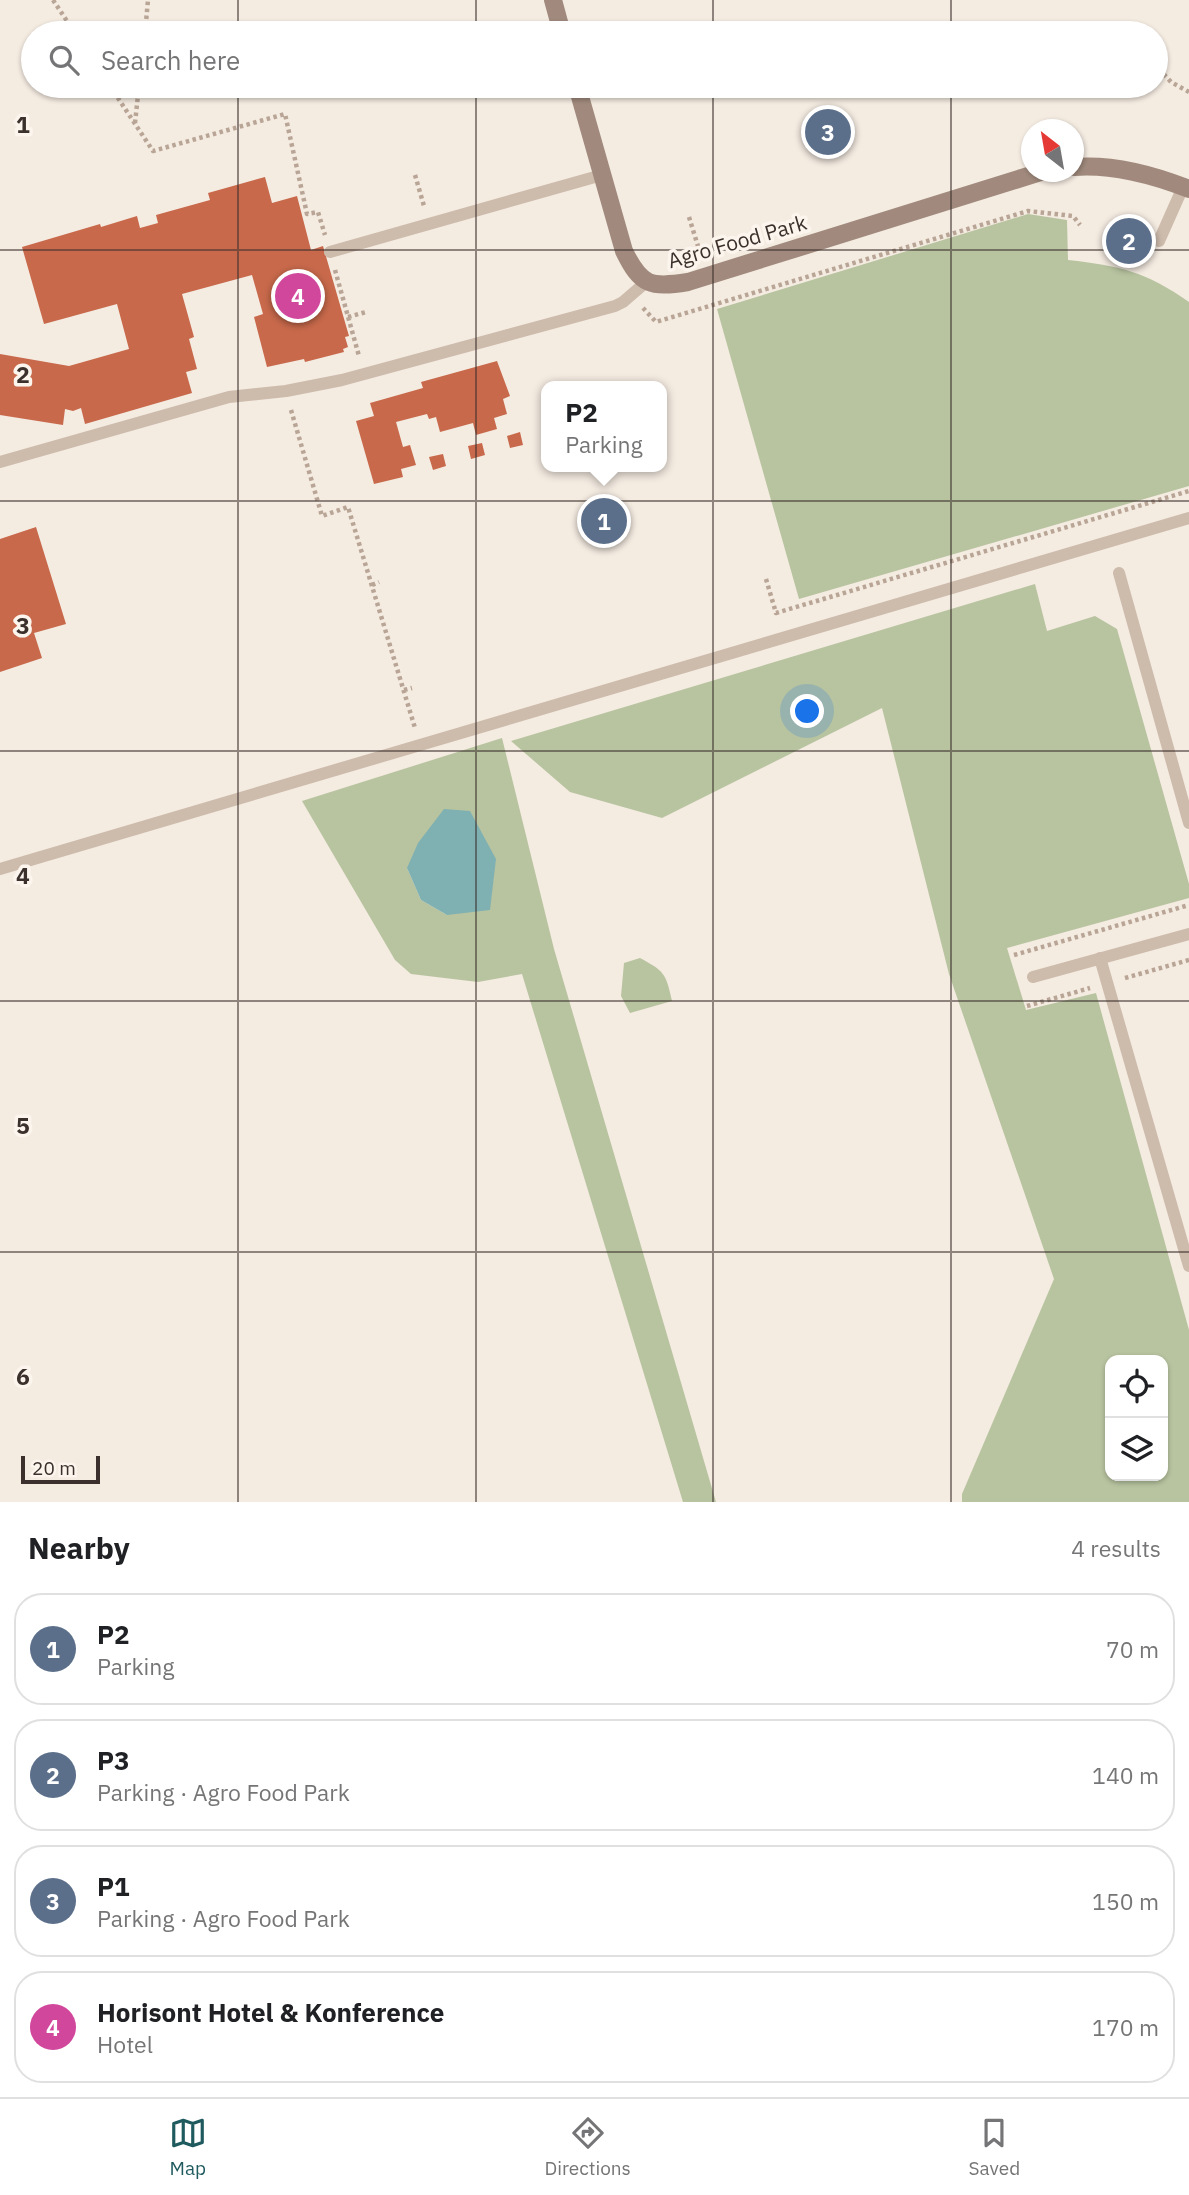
<!DOCTYPE html>
<meta charset="utf-8">
<style>
:root{--surface:#fff;--page:#f6f6f6;--text:#202124;--muted:#757577;--line:#e0e0e0;--accent:#1f5a5e}
body{margin:0;font-family:"IBM Plex Sans",sans-serif;background:var(--page);color:var(--text)}
.controls{position:absolute;right:21px;bottom:21px;display:grid;overflow:hidden;border-radius:14px;box-shadow:0 2px 5px #0004}
.controls button{width:63px;height:63px;display:grid;place-items:center;padding:0;border:0;border-bottom:2px solid var(--line);background:var(--surface);color:var(--text);font:35px sans-serif}
.compass{position:absolute;left:1021px;top:119px;width:63px;height:63px;border-radius:50%;background:var(--surface);box-shadow:0 2px 5px #0004;rotate:329deg}
.scale{position:absolute;left:21px;bottom:18px;width:79px;box-sizing:border-box;padding-left:7px;border:4px solid #3b302b;border-top:0;font-size:19px;line-height:24px;white-space:nowrap;color:#3b302b;-webkit-text-stroke:5px #fbf5ee;paint-order:stroke}
.you{position:absolute;left:808px;top:712px;width:24px;height:24px;margin:-18px;border:5px solid #fff;border-radius:50%;background:#1a73e8;box-shadow:0 0 0 10px #1a73e833}
.badge{display:grid;place-items:center;width:46px;height:46px;border-radius:50%;background:var(--accent);color:#fff;font-size:23px;font-weight:700}
.pin{position:absolute;translate:-50% -50%;border:4px solid #fff;box-shadow:0 2px 7px #0006}
.popup{position:absolute;left:541px;top:381px;width:126px;height:91px;box-sizing:border-box;display:grid;place-content:center;border-radius:14px;background:var(--surface);filter:drop-shadow(0 2px 5px #0005);font-size:23px;white-space:nowrap;color:var(--muted)}
.popup b{font-size:26px;color:var(--text)}
.popup::after{content:'';position:absolute;left:50%;top:100%;margin-left:-14px;border:14px solid transparent;border-top-color:var(--surface)}
.list{margin:0;padding:0;list-style:none}
h2{display:flex;justify-content:space-between;align-items:center;height:91px;margin:0;padding:0 28px;font-size:30px}
h2 small{font-size:23px;font-weight:400;color:var(--muted)}
.list li{display:grid;grid-template-columns:46px 1fr auto;gap:21px;align-items:center;box-sizing:border-box;height:112px;margin:0 14px 14px;padding:0 14px;border:2px solid var(--line);border-radius:28px}
.list b{display:block;font-size:26px;white-space:nowrap}
.list p{margin:0;font-size:23px;white-space:nowrap;color:var(--muted)}
.list em{font-size:23px;font-style:normal;color:var(--muted)}
.icon{flex:none;width:38px;height:38px;fill:none;stroke:currentColor;stroke-width:2;stroke-linecap:round;stroke-linejoin:round}
.map{position:relative;flex:none;width:1189px;height:1502px;overflow:hidden}
.search{position:absolute;background:var(--surface);box-shadow:0 2px 5px #0004;left:21px;right:21px;top:21px;height:77px;display:flex;align-items:center;gap:18px;box-sizing:border-box;padding:0 24px;border-radius:38px;color:var(--muted);font-size:26px}
.sheet{height:595px;background:var(--surface)}
nav{display:flex;justify-content:space-around;align-items:center;box-sizing:border-box;height:98px;border-top:2px solid var(--line);background:var(--surface);font-size:19px;color:var(--muted)}
nav a{display:grid;justify-items:center;gap:4px}
nav .on{color:var(--accent)}
.map>svg:first-child{display:block}
.green{fill:#b8c4a0;fill-rule:evenodd}
.water{fill:#7fb0b2}
.building{fill:#c8694b}
.lines{fill:none;stroke-linecap:round;stroke-linejoin:round}
.path{stroke:#b9a596;stroke-width:4.5;stroke-dasharray:3.5 3.5;stroke-linecap:butt}
.lane{stroke:#cdbbac;stroke-width:12}
.secondary{stroke:#a18a7d;stroke-width:18}
.grid{fill:none;stroke:#3b302b;stroke-width:2;stroke-opacity:0.55}
.labels{text-anchor:middle;dominant-baseline:central;stroke-width:7;stroke-linejoin:round;paint-order:stroke}
.street-label{font-size:21px;fill:#3b302b;stroke:#fbf5ee}
.grid-label{font-size:23px;text-anchor:middle;font-weight:bold;fill:#3b302b;stroke:#fbf5ee;stroke-width:7;stroke-linejoin:round;paint-order:stroke}
</style>
<div class="map">
<svg width="1189" height="1502" viewBox="0 0 1189 1502">
<rect width="100%" height="100%" fill="#f4ebe1"/>
<path class="green" d="M1028,214l39,6 1,40c52,6 77,11 121,42v184l-390,113 -82,-290z
M1035,584l12,47 48,-15 22,13 72,255v14l-182,50 19,62 70,-17 93,337v172h-227v-8l92,-215 -105,-305 -67,-266 -220,110 -92,-26 -59,-51zM1110,1360h53v116h-53z
M502,738l52,211 162,553h-33l-161,-528 -44,8 -67,-8 -16,-14 -93,-159zM407,868l40,47 -26,-15z
M640,958c24,13 26,15 32,43l-42,12 -9,-17 3,-33z"/>
<path class="water" d="M444,809l26,2 26,48 -6,51 -43,5 -26,-15 -14,-32 11,-25z"/>
<path class="building" d="M265,177l7,26 25,-7 14,54 12,-4 26,90 -4,1 3,10 -5,2 1,3 -39,10 -1,-3 -37,8 -13,-50 9,-3 -11,-39 -70,19 12,43 -5,2 8,30 -11,3 6,21 -107,31 -4,-16 -8,3 -8,-2 -2,16 -63,-10v-61l69,12 60,-17 -12,-45 -73,20 -22,-77 78,-23 1,3 36,-11 3,12 18,-5 -2,-8 54,-15 -2,-7z
M497,361l13,35 -7,3 4,15 -13,4 3,11 -21,6 -3,-12 -33,9 -4,-15 -7,2 -2,-5 -31,8 7,25 7,-2 6,20 -15,4 2,8 -29,7 -18,-63 18,-5 -4,-13 53,-15 -2,-6z
M520,432l3,13 -13,3 -3,-12z
M482,443l3,12 -14,4 -3,-13z
M443,454l3,12 -13,4 -4,-13z
M36,527l30,97 -32,9 8,25 -42,14v-133z"/>
<g class="lines">
<path class="path" d="M53,0l22,33
M145,33l3,-33
M1159,69l12,13 18,10
M110,86l43,65 132,-37 22,100 11,-2 7,23
M135,123l4,-37
M415,175l9,31
M689,217l12,39
M335,270l24,86
M643,308l13,14 372,-111 45,5 7,9
M348,317l18,-5
M291,410l31,106 26,-9 67,221
M766,579l10,34 413,-122
M372,585l7,-3
M404,690l8,-2
M1014,955l175,-50
M1125,978l64,-18
M1027,1006l63,-18"/>
<path class="lane" d="M1159,241l24,-54
M330,252l272,-77
M0,462l229,-65 57,-6 56,-11 273,-74 8,-4 22,-19
M1119,573l70,250
M0,869l1189,-351
M1100,958l89,308
M1033,977l156,-43"/>
<path class="secondary" d="M553,0l9,33
M577,86l47,165c17,35 27,37 64,31l353,-110
M1074,167c37,-3 80,8 115,22"/>
</g>
<path class="grid" d="M238,0v33M476,0v33M713,0v33M951,0v33M238,86v1416M476,86v1416M713,86v1416M951,86v1416M0,250h1189M0,501h1189M0,751h1189M0,1001h1189M0,1252h1189"/>
<g class="labels">
<g class="street-label">
<text transform="translate(737 241) rotate(-16)">Agro Food Park</text>
</g>
</g>
<g class="grid-label">
<text x="23" y="133">1</text>
<text x="23" y="383">2</text>
<text x="23" y="634">3</text>
<text x="23" y="884">4</text>
<text x="23" y="1134">5</text>
<text x="23" y="1385">6</text>
</g>
</svg>
<div class="controls">
<button><svg class="icon" aria-label="locate" viewBox="0 0 24 24"><circle cx="12" cy="12" r="6"/><path d="M12 2v4M12 18v4M2 12h4M18 12h4"/></svg></button>
<button><svg class="icon" aria-label="layers" viewBox="0 0 24 24"><path d="M12 4l9 5-9 5-9-5zM3 14l9 5 9-5"/></svg></button>
</div>
<svg class="compass" viewBox="-18 -18 36 36"><path d="M0-13l5 13h-10z" fill="#e53935"/><path d="M0 13l5-13h-10z" fill="#757577"/></svg>
<div class="scale">20 m</div>
<div class="you"></div>
<div class="pin badge" style="left:604px;top:521px;background:#5c6f8a">1</div>
<div class="popup"><b>P2</b>Parking</div>
<div class="pin badge" style="left:1129px;top:241px;background:#5c6f8a">2</div>
<div class="pin badge" style="left:828px;top:132px;background:#5c6f8a">3</div>
<div class="pin badge" style="left:298px;top:296px;background:#d1479c">4</div>
<div class="search"><svg class="icon" aria-label="search" viewBox="0 0 24 24"><circle cx="10" cy="10" r="6"/><path d="M15 15l6 6"/></svg>Search here</div>
</div>
<section class="sheet">
<h2>Nearby<small>4 results</small></h2>
<ul class="list">
<li><span class="badge" style="background:#5c6f8a">1</span><div><b>P2</b><p>Parking</p></div><em>70 m</em></li>
<li><span class="badge" style="background:#5c6f8a">2</span><div><b>P3</b><p>Parking · Agro Food Park</p></div><em>140 m</em></li>
<li><span class="badge" style="background:#5c6f8a">3</span><div><b>P1</b><p>Parking · Agro Food Park</p></div><em>150 m</em></li>
<li><span class="badge" style="background:#d1479c">4</span><div><b>Horisont Hotel &amp; Konference</b><p>Hotel</p></div><em>170 m</em></li>
</ul>
</section>
<nav>
<a class="on"><svg class="icon" aria-label="map" viewBox="0 0 24 24"><path d="M3 6l6-2 6 2 6-2v14l-6 2-6-2-6 2zM9 4v14M15 6v14"/></svg>Map</a>
<a><svg class="icon" aria-label="directions" viewBox="0 0 24 24"><path d="M12 3l9 9-9 9-9-9zM9 14v-3h6M13 9l2 2-2 2"/></svg>Directions</a>
<a><svg class="icon" aria-label="saved" viewBox="0 0 24 24"><path d="M7 4h10v16l-5-4-5 4z"/></svg>Saved</a>
</nav>
